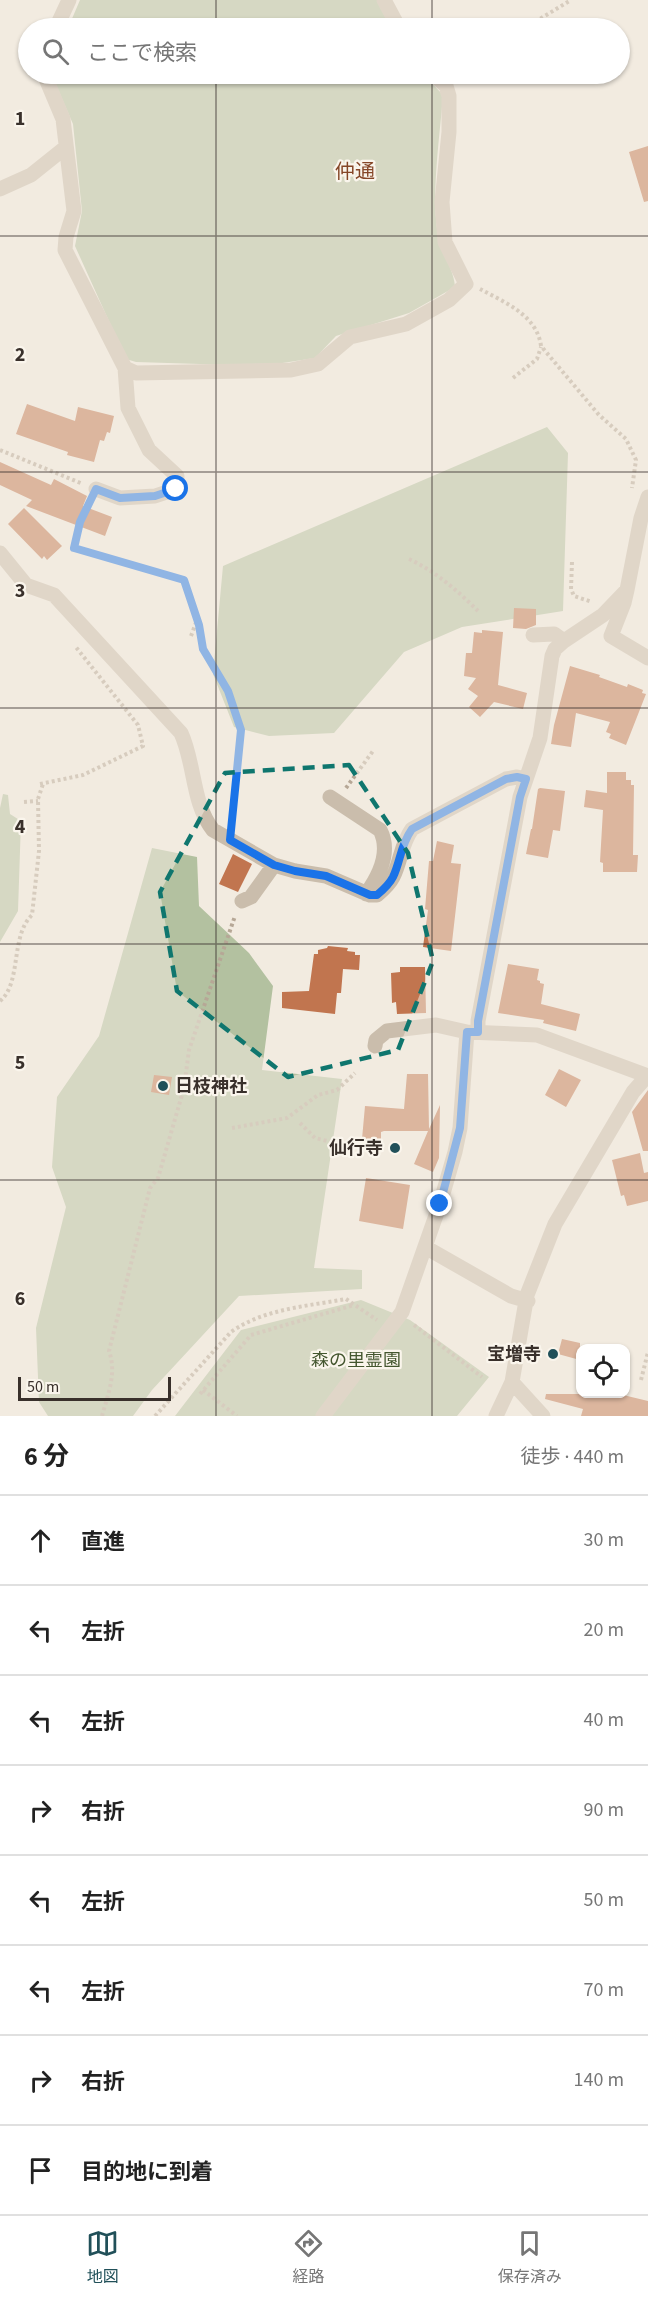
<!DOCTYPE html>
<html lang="ja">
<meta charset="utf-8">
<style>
:root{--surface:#fff;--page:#f2f2f2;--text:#222;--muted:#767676;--line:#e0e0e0;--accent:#215059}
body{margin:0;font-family:"Source Sans 3","Noto Sans JP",sans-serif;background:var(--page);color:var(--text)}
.controls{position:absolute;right:18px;bottom:18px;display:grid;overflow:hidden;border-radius:12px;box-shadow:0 2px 4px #0004}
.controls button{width:54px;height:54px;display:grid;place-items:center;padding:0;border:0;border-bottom:2px solid var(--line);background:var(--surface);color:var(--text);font:30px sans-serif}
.scale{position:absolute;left:18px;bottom:15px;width:153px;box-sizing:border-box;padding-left:6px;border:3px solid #39302b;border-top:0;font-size:16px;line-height:21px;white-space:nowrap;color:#39302b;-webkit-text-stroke:4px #faf5ec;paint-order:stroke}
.stop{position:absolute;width:18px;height:18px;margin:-14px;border:4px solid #1a73e8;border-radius:50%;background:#fff}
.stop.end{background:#1a73e8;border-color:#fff;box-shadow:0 2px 6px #0008}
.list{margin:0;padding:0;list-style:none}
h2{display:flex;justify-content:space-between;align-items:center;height:78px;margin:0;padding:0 24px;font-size:26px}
h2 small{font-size:20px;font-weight:400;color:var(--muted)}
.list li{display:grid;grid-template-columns:39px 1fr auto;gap:18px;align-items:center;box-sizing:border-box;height:90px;padding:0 24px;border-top:2px solid var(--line)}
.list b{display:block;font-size:22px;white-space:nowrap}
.list em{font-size:20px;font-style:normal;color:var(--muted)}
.icon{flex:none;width:33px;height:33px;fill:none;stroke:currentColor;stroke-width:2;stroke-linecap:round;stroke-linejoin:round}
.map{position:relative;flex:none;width:648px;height:1416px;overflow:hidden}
.search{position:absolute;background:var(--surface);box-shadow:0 2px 4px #0004;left:18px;right:18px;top:18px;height:66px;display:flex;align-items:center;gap:15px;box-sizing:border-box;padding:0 21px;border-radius:33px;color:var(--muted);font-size:22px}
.sheet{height:798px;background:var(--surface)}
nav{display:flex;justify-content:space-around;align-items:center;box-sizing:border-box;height:84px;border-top:2px solid var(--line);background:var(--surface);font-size:16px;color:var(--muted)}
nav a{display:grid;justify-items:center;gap:3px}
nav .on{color:var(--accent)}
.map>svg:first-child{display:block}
.green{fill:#b3c1a0}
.building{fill:#c1754f}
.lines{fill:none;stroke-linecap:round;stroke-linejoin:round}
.path{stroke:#b6a796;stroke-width:4;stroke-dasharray:3 3;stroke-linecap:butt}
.minor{stroke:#cabdac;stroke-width:15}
.route{stroke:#1a73e8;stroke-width:8}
.marked{fill:none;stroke:#0f766e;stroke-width:4.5;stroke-dasharray:12 8;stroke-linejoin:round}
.grid{fill:none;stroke:#39302b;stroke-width:1.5;stroke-opacity:0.55}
.poi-dot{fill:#215059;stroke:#faf5ec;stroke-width:2}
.labels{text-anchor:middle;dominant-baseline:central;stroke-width:4.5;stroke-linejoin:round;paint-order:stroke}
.poi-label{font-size:18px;font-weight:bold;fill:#39302b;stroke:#faf5ec;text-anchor:end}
.park-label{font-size:18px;fill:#44562f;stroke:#faf5ec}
.neighbourhood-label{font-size:20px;fill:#854627;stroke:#faf5ec}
.grid-label{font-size:20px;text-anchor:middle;font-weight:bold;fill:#39302b;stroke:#faf5ec;stroke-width:4.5;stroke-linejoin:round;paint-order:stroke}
</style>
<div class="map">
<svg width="648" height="1416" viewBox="0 0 648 1416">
<rect width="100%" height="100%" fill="#f2ebe0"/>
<path class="green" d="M80,0h297l15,28h-324z
M53,74h370l20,21c-3,41 -13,106 -4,144 4,17 15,31 16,48l-46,26 -73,23 -21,22 -52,8 -127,-4 -10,-3 -51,-113 7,-35 -9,-87 -21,-48z
M547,427l21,26 -5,158 -101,16 -58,25 -70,81 -65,3 -35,-9 -21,-53 10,-108z
M3,794l5,1 2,19 11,7 -3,90 -18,31v-134z
M152,848l45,9 2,49 50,47 24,33 -11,84 80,9 -28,189 48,2v19l-123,7 -87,94 -19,26h-85l-9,-14 -3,-74 30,-121 -14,-40 5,-70 42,-61z
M361,1300l49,20 79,57 -32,39h-282l66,-86z"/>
<path class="building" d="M648,146v55l-4,1 -15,-50z
M27,404l48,17 3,-14 36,9 -4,17 -3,-1 -3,9 -4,-1 -6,22 -27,-7 1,-3 -52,-18z
M0,462l51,23 3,-6 33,17 -4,10 29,11 -7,19 -79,-30 6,-6 -32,-15z
M24,508l38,38 -15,14 -3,-4 -2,3 -34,-35z
M514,608l22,1v16l-10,4 -13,-1z
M482,630l21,2 -5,53 29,8 -4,16 -29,-7 -14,15 -11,-10 9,-11 -10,-7 8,-11 -12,-2 2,-23h6l2,-21 8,1z
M570,666l30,9 -1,2 28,10 1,-3 15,6 -1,3 4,1 -20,51 -17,-7 2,-4 -5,-2 4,-10 -34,-9 -5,34 -20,-3 3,-19z
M607,772h19v8h5v5h3l-1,70h5l-1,17h-34v-9l-3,-1 3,-52 -19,-3 2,-17 21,3z
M540,788l25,3 -5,40 -7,-1 -5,28 -22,-4 5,-25h1l6,-40z
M437,841l17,4 -3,18 10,1 -10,87 -28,-4 5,-37 -3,-1 4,-48h4z
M233,854l19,10 -14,28 -19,-8z
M328,946l20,2 -1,3 8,1v3h5l-1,15 -16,-1 -2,24h-4l-2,21 -53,-6v-16l27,-1 5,-37h4v-4l9,-2z
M508,964l31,5 -2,11 3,1v2l4,1 -3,20 39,10 -4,17 -33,-8 1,-3 -46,-7z
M400,967h25l1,46 -29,1 -1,-12 -4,1 -1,-30 9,-1z
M559,1069l22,11 -15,27 -21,-12z
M407,1074h21l1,55 11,-24 -1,53 -6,14 -19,-8 14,-33h-44l-3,1v9l-19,-2 3,-33 39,3z
M154,1075l18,2 -3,18 -18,-3z
M648,1090v61h-5l-11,-39z
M640,1153l4,20 4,-1v29l-21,5 -3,-11 -3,1 -9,-36z
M366,1178l44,7 -7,44 -44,-8z
M562,1339l18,4v17l-22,-6z
M546,1394h73l29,7v15h-67l2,-7 -38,-10z"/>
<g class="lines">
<path class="path" d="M525,28l46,-28
M463,81l22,-7
M480,289c24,13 57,26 61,57l58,69 27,24 10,21 -4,28
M513,378l24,-19 4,-12
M0,450l83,34
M89,504l-9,18 -7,26 112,32 14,45 4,24 25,42 13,39 -9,91
M409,559c26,12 49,32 69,52
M572,562l-1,27 3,7 18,6
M191,636l6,-16
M40,784l43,-9 60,-29 -5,-21 -63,-79
M346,788l27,-37
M24,802l14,-1
M0,1001c22,-18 10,-65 32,-86l7,-64 -1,-52 5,-15
M300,1123l15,15 37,9
M232,1128l55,-10 31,-23 19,-5 18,-17
M414,1325l68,52
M641,1380l7,-28
M203,1390l34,26
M200,1394l51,-59 103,-30
M102,1416c6,-22 15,-43 7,-65l41,-163 8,-10 26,-90 5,-38 46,-134
M155,1416l76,-84c32,-23 77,-26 115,-33l31,21"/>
<path class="minor" d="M384,0l15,28
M56,28l13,-28
M44,74l19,45 11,92 -8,26 -1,13 60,118 11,5 155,-3 27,-6 32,-27 56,-13 43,-24 17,-16 -21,-42 -3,-40 7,-70v-36l-3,-10 -13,-12
M0,189l31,-14 35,-28
M96,489l24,9 35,-2 21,-7 1,-13 -28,-26 -21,-42 -3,-40
M0,553l26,32 28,10 127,138c14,30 11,71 32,97l61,35 21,6 31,5 44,19h7c6,-5 12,-10 16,-18 8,-16 8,-33 19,-48l94,-50 11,-2 9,2
M627,590l-3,13 -13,33 37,22
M533,635l21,-1 10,7
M330,797l50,33c11,21 -1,46 -14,64
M242,901l9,-4 23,-32
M478,1032v-11l42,-224 20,-59 12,-82 3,-7 9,-8 39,-26 24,-25 14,-72 7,-21
M375,1046l1,-6 11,-9 49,-6 31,7 70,3 111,41
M425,1247l86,49 17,5
M512,1382l31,34
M323,1416l79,-104 38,-108 15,-52 5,-24 7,-96
M496,1416l16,-34 15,-87 28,-71 78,-132 14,-16"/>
</g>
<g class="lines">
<path class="route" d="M176,489l-21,7 -35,2 -24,-9 -16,33 -6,26 110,32 15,45 4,24 25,42 13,39 -11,110 44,25 21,6 31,5 44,19h7c6,-5 12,-10 16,-18 8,-17 7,-31 19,-48l94,-50 11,-2 9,2 -6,18 -42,224v11h-11l-7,96 -20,76"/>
</g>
<path d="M0 0H648V1416H0ZM349,765l59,88 25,108 -35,89 -110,27 -111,-86 -17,-99 65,-119z" fill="#f2ebe0" fill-opacity=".55" fill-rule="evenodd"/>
<path class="marked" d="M349,765l59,88 25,108 -35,89 -110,27 -111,-86 -17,-99 65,-119z"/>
<path class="grid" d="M216,0v28M432,0v28M216,74v1342M432,74v1342M0,236h648M0,472h648M0,708h648M0,944h648M0,1180h648"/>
<g class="poi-dot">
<circle cx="163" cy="1086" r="6"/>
<circle cx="395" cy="1148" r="6"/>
<circle cx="553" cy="1354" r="6"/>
</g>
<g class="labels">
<g class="poi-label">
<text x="175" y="1086" text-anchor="start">日枝神社</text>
<text x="383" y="1148">仙行寺</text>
<text x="541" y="1354">宝増寺</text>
</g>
<g class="park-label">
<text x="356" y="1360">森の里霊園</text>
</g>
<g class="neighbourhood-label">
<text x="355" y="172">仲通</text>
</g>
</g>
<g class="grid-label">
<text x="20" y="125">1</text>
<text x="20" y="361">2</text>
<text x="20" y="597">3</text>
<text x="20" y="833">4</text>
<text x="20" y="1069">5</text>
<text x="20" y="1305">6</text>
</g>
</svg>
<div class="controls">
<button><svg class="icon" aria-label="locate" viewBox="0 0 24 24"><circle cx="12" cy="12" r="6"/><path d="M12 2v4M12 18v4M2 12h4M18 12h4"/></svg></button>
</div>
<div class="scale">50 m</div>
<div class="stop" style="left:176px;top:489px"></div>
<div class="stop end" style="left:440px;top:1204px"></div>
<div class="search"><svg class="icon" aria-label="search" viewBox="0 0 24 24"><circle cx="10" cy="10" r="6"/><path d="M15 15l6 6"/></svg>ここで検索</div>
</div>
<section class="sheet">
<h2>6 分<small>徒歩 · 440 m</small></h2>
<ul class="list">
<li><svg class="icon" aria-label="ahead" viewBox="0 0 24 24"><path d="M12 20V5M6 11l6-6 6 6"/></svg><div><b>直進</b></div><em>30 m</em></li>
<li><svg class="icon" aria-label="left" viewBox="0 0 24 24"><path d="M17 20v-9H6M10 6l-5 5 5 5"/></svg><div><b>左折</b></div><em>20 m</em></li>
<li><svg class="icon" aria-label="left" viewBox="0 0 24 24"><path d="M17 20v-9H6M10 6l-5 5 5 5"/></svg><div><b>左折</b></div><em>40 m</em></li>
<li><svg class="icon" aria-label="right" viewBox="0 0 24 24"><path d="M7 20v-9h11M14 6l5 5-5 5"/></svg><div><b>右折</b></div><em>90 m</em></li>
<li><svg class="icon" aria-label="left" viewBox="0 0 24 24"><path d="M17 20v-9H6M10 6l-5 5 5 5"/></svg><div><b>左折</b></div><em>50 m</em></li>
<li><svg class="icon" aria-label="left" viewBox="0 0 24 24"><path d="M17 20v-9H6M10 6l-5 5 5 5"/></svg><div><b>左折</b></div><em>70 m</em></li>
<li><svg class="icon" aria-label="right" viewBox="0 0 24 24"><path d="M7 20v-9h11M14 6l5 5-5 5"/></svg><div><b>右折</b></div><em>140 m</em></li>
<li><svg class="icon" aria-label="arrive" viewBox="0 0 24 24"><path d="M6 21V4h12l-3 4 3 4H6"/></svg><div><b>目的地に到着</b></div></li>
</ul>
</section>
<nav>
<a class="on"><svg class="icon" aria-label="map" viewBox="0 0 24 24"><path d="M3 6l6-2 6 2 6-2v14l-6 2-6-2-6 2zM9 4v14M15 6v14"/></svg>地図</a>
<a><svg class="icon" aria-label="directions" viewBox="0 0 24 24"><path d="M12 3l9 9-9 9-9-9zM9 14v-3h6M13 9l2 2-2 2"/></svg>経路</a>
<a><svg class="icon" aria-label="saved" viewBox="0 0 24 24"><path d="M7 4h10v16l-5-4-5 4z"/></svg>保存済み</a>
</nav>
